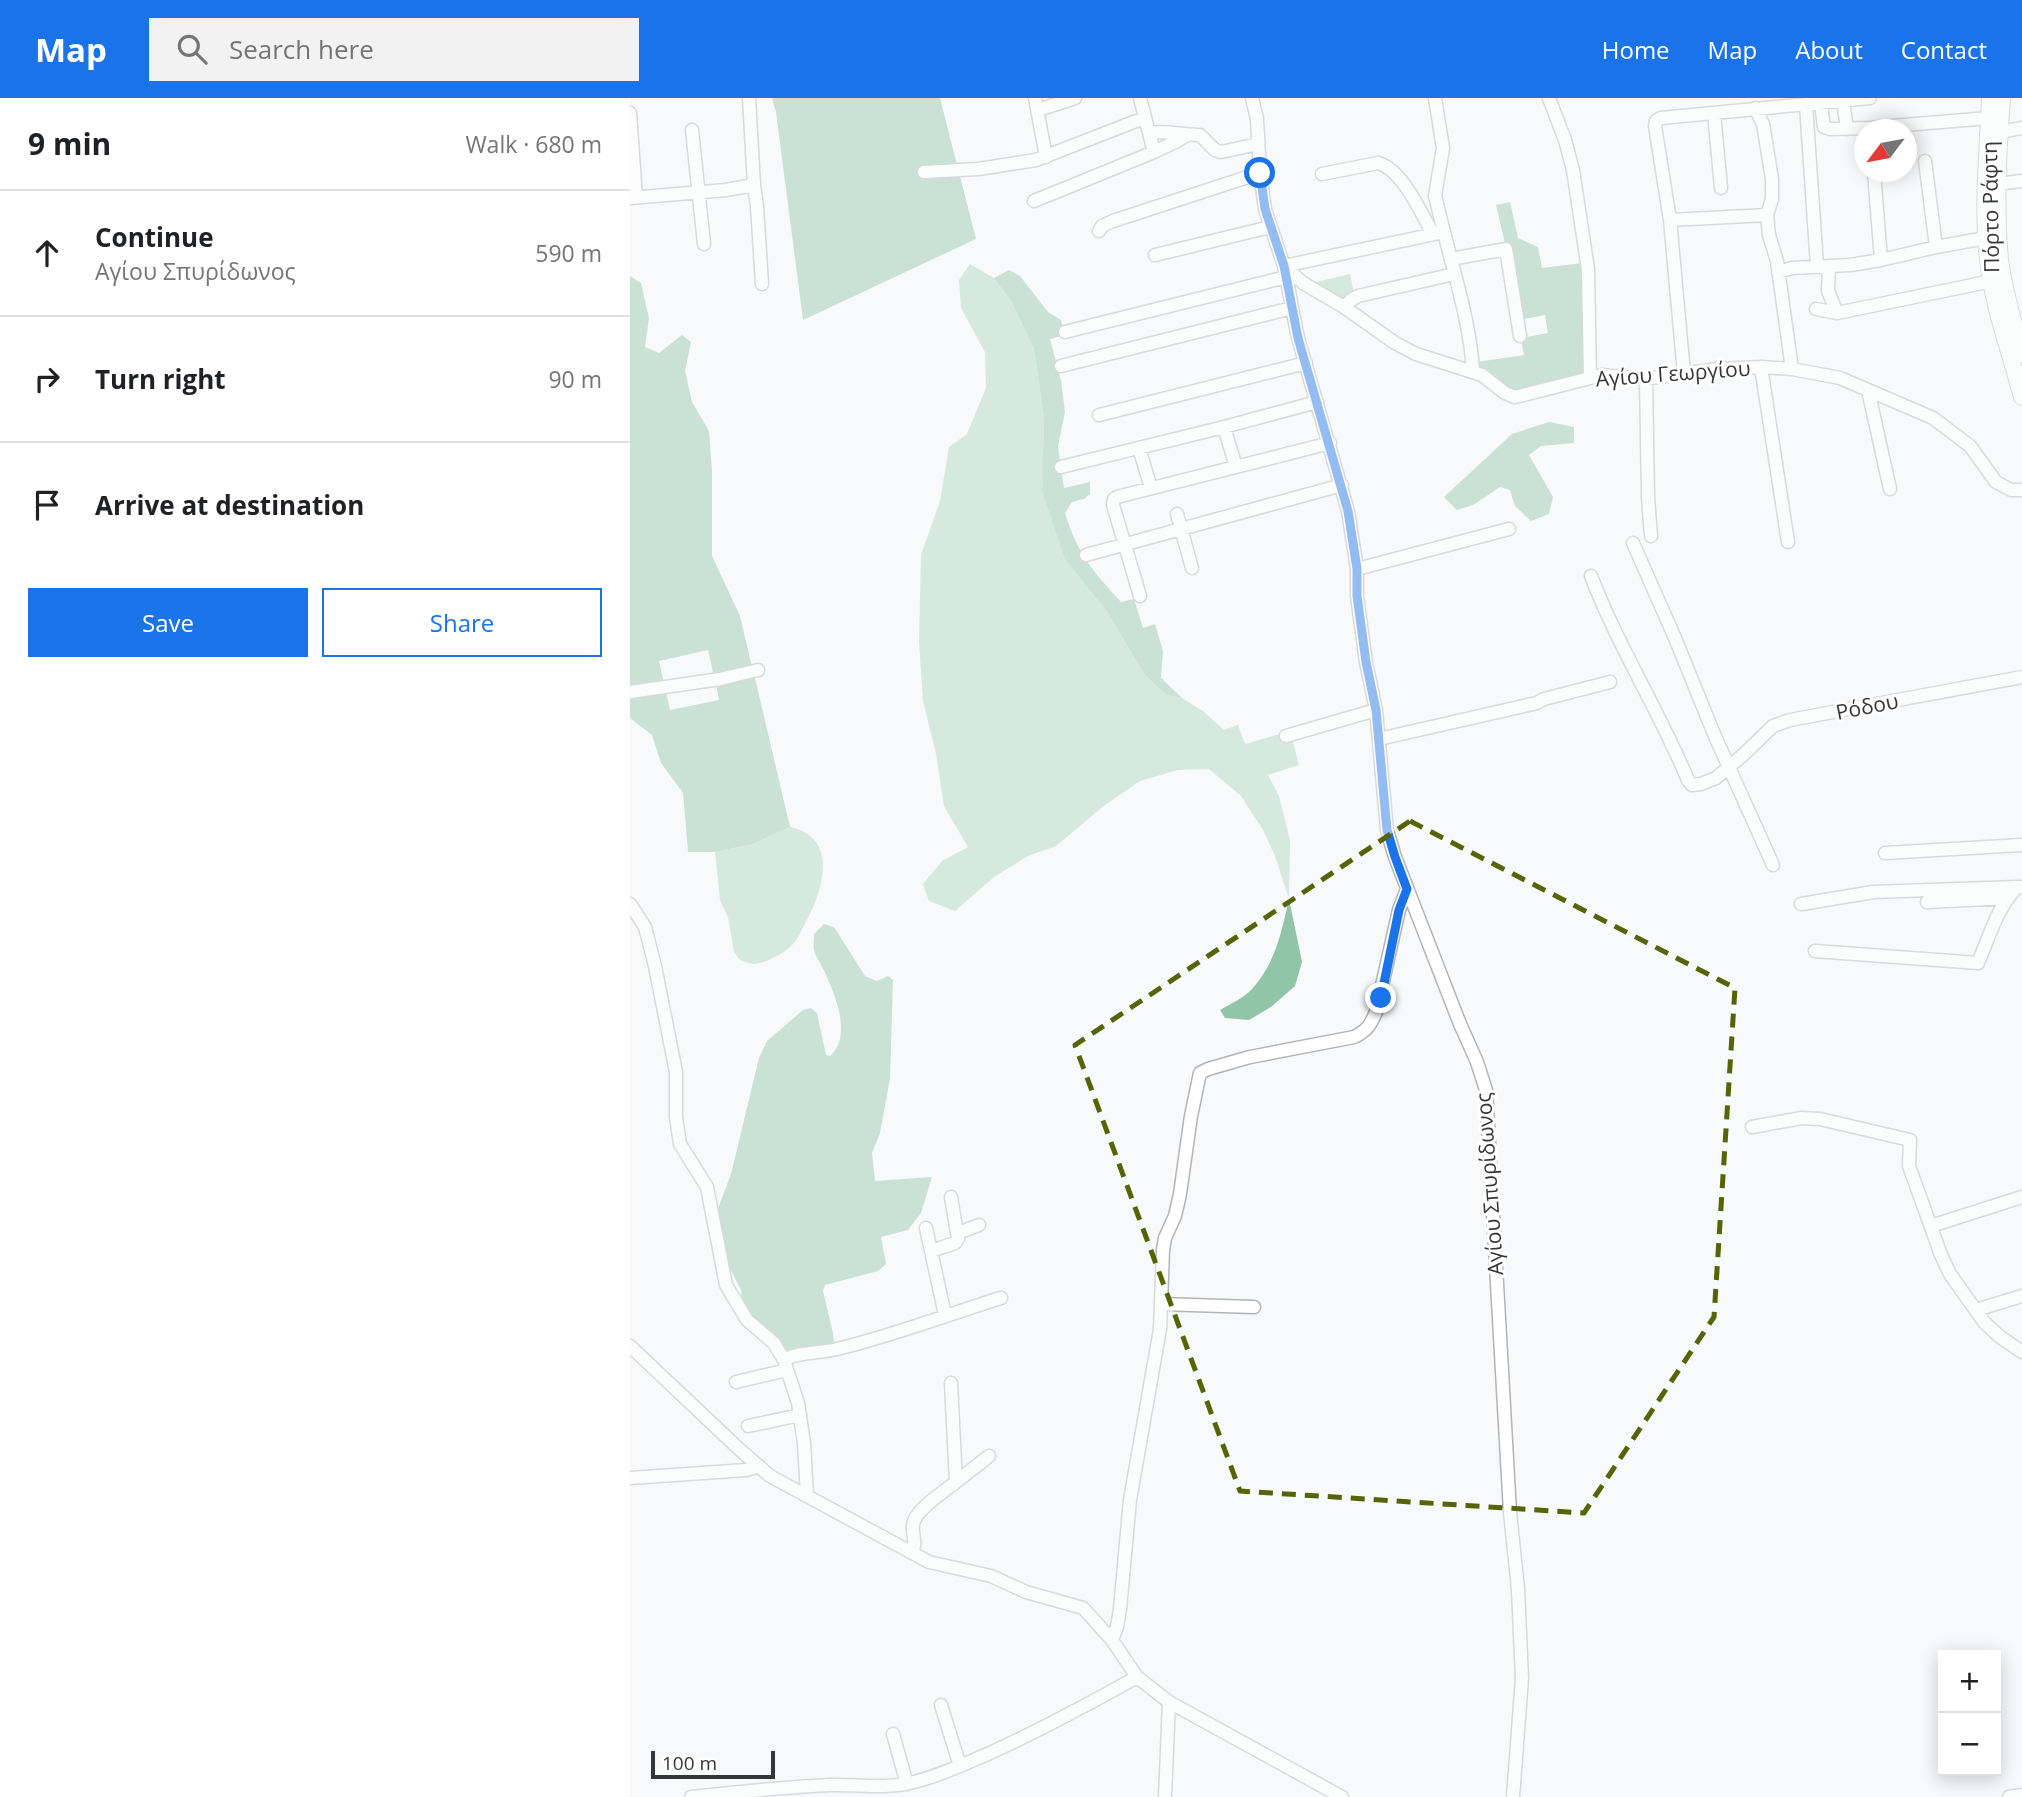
<!DOCTYPE html>
<meta charset="utf-8">
<style>
:root{--surface:#fff;--page:#f2f2f2;--text:#202124;--muted:#757577;--line:#e0e0e0;--accent:#1a73e8}
body{margin:0;font-family:"Open Sans",sans-serif;background:var(--page);color:var(--text)}
.controls{position:absolute;right:21px;bottom:21px;display:grid;overflow:hidden;border-radius:0px;box-shadow:0 4px 18px #0003}
.controls button{width:63px;height:63px;display:grid;place-items:center;padding:0;border:0;border-bottom:2px solid var(--line);background:var(--surface);color:var(--text);font:35px sans-serif}
.compass{position:absolute;left:1224px;top:21px;width:63px;height:63px;border-radius:50%;background:var(--surface);box-shadow:0 4px 18px #0003;rotate:238deg}
.scale{position:absolute;left:21px;bottom:18px;width:124px;box-sizing:border-box;padding-left:7px;border:4px solid #353636;border-top:0;font-size:19px;line-height:24px;white-space:nowrap;color:#353636;-webkit-text-stroke:5px #fff;paint-order:stroke}
.stop{position:absolute;width:21px;height:21px;margin:-16px;border:5px solid #1a73e8;border-radius:50%;background:#fff}
.stop.end{background:#1a73e8;border-color:#fff;box-shadow:0 2px 7px #0008}
.list{margin:0;padding:0;list-style:none}
h2{display:flex;justify-content:space-between;align-items:center;height:91px;margin:0;padding:0 28px;font-size:30px}
h2 small{font-size:23px;font-weight:400;color:var(--muted)}
.list li{display:grid;grid-template-columns:46px 1fr auto;gap:21px;align-items:center;box-sizing:border-box;height:126px;padding:0 28px;border-top:2px solid var(--line)}
.list b{display:block;font-size:26px;white-space:nowrap}
.list p{margin:0;font-size:23px;white-space:nowrap;color:var(--muted)}
.list em{font-size:23px;font-style:normal;color:var(--muted)}
.actions{display:flex;gap:14px;padding:21px 28px}
.actions a{flex:1;padding:16px 0;border:2px solid var(--accent);border-radius:0px;text-align:center;font-size:24px;color:var(--accent)}
.actions .main{background:var(--accent);color:#fff}
.icon{flex:none;width:38px;height:38px;fill:none;stroke:currentColor;stroke-width:2;stroke-linecap:round;stroke-linejoin:round}
.map{position:relative;flex:none;width:1392px;height:1699px;overflow:hidden}
header{display:flex;align-items:center;gap:42px;box-sizing:border-box;height:98px;padding:0 35px;background:var(--accent);color:#fff}
header strong{font-size:33px}
nav{display:flex;gap:38px;margin-inline-start:auto;font-size:24px}
.search{width:490px;height:63px;background:var(--page);display:flex;align-items:center;gap:18px;box-sizing:border-box;padding:0 24px;border-radius:0px;color:var(--muted);font-size:26px}
main{display:flex}
aside{flex:1;background:var(--surface)}
.map>svg:first-child{display:block}
.green{fill:#abd4bd}
.forest{fill:#90c5a8}
.lines{fill:none;stroke-linecap:round;stroke-linejoin:round}
.minor-casing{stroke:#b3b4b5;stroke-width:15}
.major-casing{stroke:#b3b4b5;stroke-width:18}
.minor{stroke:#fff;stroke-width:12}
.major{stroke:#fff;stroke-width:16}
.route{stroke:#1a73e8;stroke-width:9}
.marked{fill:none;stroke:#566307;stroke-width:5;stroke-dasharray:14 9;stroke-linejoin:round}
.labels{text-anchor:middle;dominant-baseline:central;stroke-width:6;stroke-linejoin:round;paint-order:stroke}
.street-label{font-size:21px;fill:#353636;stroke:#fff}
</style>
<header>
<strong>Map</strong>
<div class="search"><svg class="icon" aria-label="search" viewBox="0 0 24 24"><circle cx="10" cy="10" r="6"/><path d="M15 15l6 6"/></svg>Search here</div>
<nav><a>Home</a><a>Map</a><a>About</a><a>Contact</a></nav>
</header>
<main>
<aside>
<h2>9 min<small>Walk · 680 m</small></h2>
<ul class="list">
<li><svg class="icon" aria-label="ahead" viewBox="0 0 24 24"><path d="M12 20V5M6 11l6-6 6 6"/></svg><div><b>Continue</b><p>Αγίου Σπυρίδωνος</p></div><em>590 m</em></li>
<li><svg class="icon" aria-label="right" viewBox="0 0 24 24"><path d="M7 20v-9h11M14 6l5 5-5 5"/></svg><div><b>Turn right</b></div><em>90 m</em></li>
<li><svg class="icon" aria-label="arrive" viewBox="0 0 24 24"><path d="M6 21V4h12l-3 4 3 4H6"/></svg><div><b>Arrive at destination</b></div></li>
</ul>
<div class="actions"><a class="main">Save</a><a>Share</a></div>
</aside>
<div class="map">
<svg width="1392" height="1699" viewBox="0 0 1392 1699">
<rect width="100%" height="100%" fill="#f8f9fa"/>
<path class="green" d="M340,166l24,14 17,23 23,48 10,69 -2,74 23,68 41,50 38,64 22,21 16,3 21,13 21,19 14,-5 7,19 45,-13 9,34 -31,10 11,21 11,44 -1,59 -14,-43 -12,-26 -22,-34 -32,-27 -31,1 -38,11 -35,24 -49,41 -28,10 -34,21 -39,34 -26,-10 -6,-17 19,-23 26,-14 -24,-41 -8,-52 -13,-53 -4,-59 2,-87 19,-54 9,-54 18,-13 19,-46 -1,-36 -24,-44 -2,-28z
M720,176l4,20 -11,8 -31,-19z
M160,729c51,11 32,67 14,98 -3,6 -6,14 -11,19 -8,9 -25,18 -38,20 -4,0 -10,-2 -15,-4l-6,-8 -6,-35 -8,-17 -5,-48 38,-8z"/>
<path class="forest" d="M142,0h168l36,141 -173,81 -27,-208z
M880,104l8,36 20,9 4,21 40,-5 4,111 -62,17h-13l-33,-23 -1,-6 47,-7 -3,-17 27,-5 -3,-18 -26,5 -6,-42 -17,-73z
M379,172l11,6 28,36 13,8 4,15 -15,4 11,41 4,32 -7,34 6,42 26,-6v12l-6,5 -12,3 -7,11c13,42 27,57 56,89l13,-3 9,29 12,-4 8,27 -2,27 21,20 -16,-3 -22,-21 -38,-64 -41,-50 -23,-68 2,-74 -10,-69 -23,-48 -17,-23z
M0,178l11,7 8,35 -4,29 14,6 23,-18 9,7 -6,29 7,31 17,29 3,40v85l28,60 12,51 -38,10 -6,-27 -49,11 11,49 49,-10 -3,-16 38,-10 36,153 -37,17 -38,8h-27l-5,-59 -22,-30 -9,-28 -22,-17z
M919,324l25,5v16l-33,3 -12,9 24,42 -4,17 -18,7 -16,-15 -5,-16 -10,-3 -27,18 -16,5 -13,-13 68,-63z
M659,801l13,63 -7,24 -24,21 -22,13 -24,-2 -5,-8c10,-6 24,-12 32,-21 24,-27 29,-56 37,-90z
M194,826l10,3 31,49 12,5 11,-5 5,4 -3,99 -10,54 -8,20 3,28 57,-4 -11,36 -13,17 -27,7 5,27 -8,7 -53,14 -2,6 10,42 1,15 -48,6 -44,-46 -1,-18 -18,-35 -6,-44 14,-37 28,-116 8,-17 36,-31 8,-2 6,5 9,42 4,1c22,-19 6,-59 -4,-81 -3,-8 -10,-17 -12,-25 -1,-5 0,-11 0,-16z"/>
<g class="lines">
<defs>
<path id="minor" d="M405,0l11,59
M510,0l14,54
M622,0l5,21 3,54 5,36 19,57 14,72 50,173 9,58v27l9,66 10,48 11,120 8,27 65,167 17,38 9,28 24,422 8,77 4,89 -9,119
M805,0l8,50 -8,48 9,36
M919,0l16,42 8,30 15,99 2,108
M1213,3l4,28
M1191,6l3,23 6,2 38,-1 121,-10
M1176,7l11,161
M1125,10l8,16 9,55v20l-5,16 2,20 8,26 15,108
M408,12l37,-12
M0,15l6,84
M1084,15l7,75
M62,32l12,114
M1370,34l22,-4
M519,35c17,-3 33,2 51,2l15,15 6,2 37,-8
M1295,63l11,86
M294,74l54,-3 58,-9 108,-42
M1244,74l7,88
M692,76l56,-11c24,6 43,50 55,71
M1368,86l24,-3
M124,87l3,21 5,78
M0,100l96,-8 28,-5 -5,-87
M404,103l120,-49 23,-11 10,-6
M1040,122l97,-5
M469,133l3,-5 11,-5 147,-48
M525,157l115,-28
M821,161l55,-10 14,87
M654,168l19,17 41,24 51,36 21,11 66,21 23,18 10,4 87,-22 42,4 74,-10 43,-2 31,2 48,9 93,40 37,28 26,36 15,8h11
M654,168l160,-34c11,45 26,91 29,139
M1199,168l-1,25 9,22
M1148,174l14,-4 58,-3 31,-5 55,-13 50,-9
M714,209l7,-7 7,-4 96,-22
M1186,211l21,4 155,-32
M435,234l221,-55
M431,268l231,-58
M1131,269l27,175
M1054,276l-14,-154 -15,-94 1,-5 5,-3 209,-20
M1016,280l2,120 3,38
M1238,292l22,99
M469,317l207,-52
M594,329l12,40
M509,350l12,40
M431,369l163,-40 93,-25
M547,416l15,54
M1003,445l42,95 39,96 59,131
M456,457l256,-70
M727,471l152,-40
M961,478c27,70 68,135 97,204l4,5 9,-1 15,-6 27,-23 30,-29 17,-6 232,-43
M510,498l-27,-91 1,-6 3,-2 213,-54
M0,594l90,-13 38,-9
M656,638l90,-26
M749,641l158,-36 7,-4 66,-17
M1255,755l137,-8
M1297,804l80,-4
M0,806l15,23 10,39 21,106v45l4,27 27,43 19,98 21,35 27,23 10,17 14,43 6,40 3,53
M1171,806l72,-12 144,-5
M1185,853l163,12c11,-26 19,-55 39,-76h5
M1122,1029l50,-9 18,1 90,21 -1,26 32,89 9,19 34,48 15,14 23,16
M1301,1128l91,-29
M296,1130l5,23
M328,1135l21,-8
M531,1206l93,3
M1346,1212l46,-14
M315,1217l-14,-64 24,-8 3,-4 -7,-42
M0,1248l109,103 31,27 159,86 62,14 35,16 57,16 29,32 25,37 32,25 173,95
M154,1262c12,-8 38,-7 53,-11 55,-13 109,-34 164,-51
M106,1284l51,-12
M118,1328l52,-11
M0,1380l116,-8 13,-4
M326,1384l33,-26
M282,1455c5,-10 0,-18 1,-28 1,-15 32,-34 43,-43l-5,-99
M482,1542l5,-13 3,-18 10,-109 30,-171 3,-79 2,-12 10,-22 5,-22 11,-78 9,-43 8,-4 42,-12 104,-20c13,-6 17,-13 22,-25l23,-102 8,-21
M311,1607l19,61
M263,1636l14,50
M61,1699c46,-5 92,-10 139,-12 26,-1 54,4 80,-2 27,-6 54,-19 80,-30 50,-23 99,-49 147,-76
M535,1699l4,-95
M1379,1699l13,-2"/>
<path id="major" d="M1360,0c-2,54 -8,109 -2,162 5,46 22,92 34,137
M1372,0c-4,53 -7,108 -2,162 4,32 14,63 22,94"/>
</defs>
<use href="#minor" class="minor-casing"/>
<use href="#major" class="major-casing"/>
<use href="#minor" class="minor"/>
<use href="#major" class="major"/>
</g>
<g class="lines">
<path class="route" d="M630,75l5,36 19,57 14,72 50,173 9,58v27l9,66 10,48 11,120 8,27 12,32 -8,21 -18,88"/>
</g>
<path d="M0 0H1392V1699H0ZM780,723l325,167 -21,329 -130,196 -344,-22 -165,-446z" fill="#f8f9fa" fill-opacity=".55" fill-rule="evenodd"/>
<path class="marked" d="M780,723l325,167 -21,329 -130,196 -344,-22 -165,-446z"/>
<g class="labels">
<g class="street-label">
<text transform="translate(1360 109) rotate(-91)">Πόρτο Ράφτη</text>
<text transform="translate(1043 275) rotate(-4)">Αγίου Γεωργίου</text>
<text transform="translate(1237 608) rotate(-11)">Ρόδου</text>
<text transform="translate(859 1086) rotate(-94)">Αγίου Σπυρίδωνος</text>
</g>
</g>
</svg>
<div class="controls">
<button>+</button>
<button>−</button>
</div>
<svg class="compass" viewBox="-18 -18 36 36"><path d="M0-13l5 13h-10z" fill="#e53935"/><path d="M0 13l5-13h-10z" fill="#757577"/></svg>
<div class="scale">100 m</div>
<div class="stop" style="left:630px;top:75px"></div>
<div class="stop end" style="left:751px;top:900px"></div>
</div>
</main>
